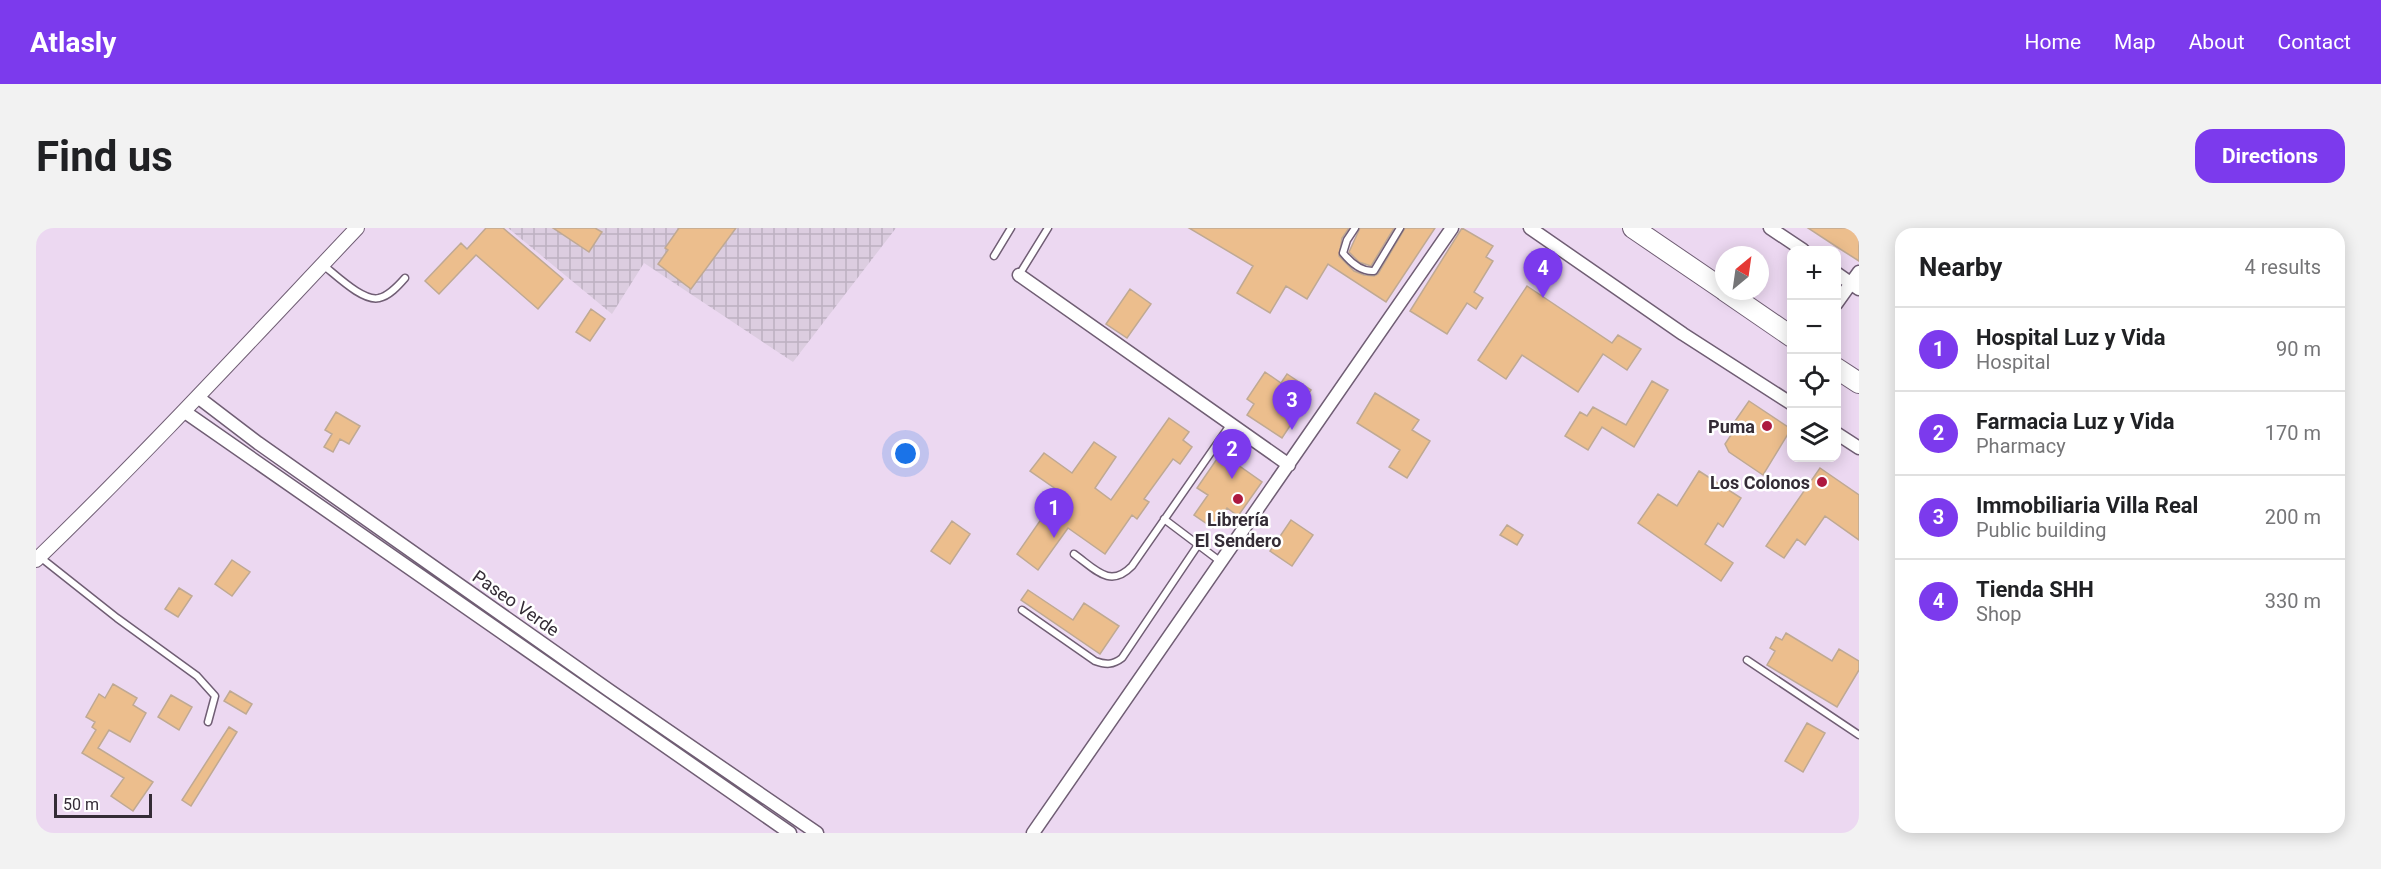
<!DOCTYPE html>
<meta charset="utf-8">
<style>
:root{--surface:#fff;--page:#f2f2f2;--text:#202124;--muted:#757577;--line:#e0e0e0;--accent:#7c3aed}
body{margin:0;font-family:Roboto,sans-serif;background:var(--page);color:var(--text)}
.controls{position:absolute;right:18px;top:18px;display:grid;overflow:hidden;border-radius:12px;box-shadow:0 3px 15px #0003}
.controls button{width:54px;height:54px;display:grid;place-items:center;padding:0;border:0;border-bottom:2px solid var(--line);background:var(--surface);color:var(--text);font:30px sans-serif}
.compass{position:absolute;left:1679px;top:18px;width:54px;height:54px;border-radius:50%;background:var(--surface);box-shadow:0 3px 15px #0003;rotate:29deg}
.scale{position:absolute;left:18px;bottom:15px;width:98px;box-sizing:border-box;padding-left:6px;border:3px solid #342c36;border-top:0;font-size:16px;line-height:21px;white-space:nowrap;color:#342c36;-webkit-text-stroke:4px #fff;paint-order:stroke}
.you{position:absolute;left:870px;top:226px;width:21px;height:21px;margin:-15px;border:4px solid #fff;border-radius:50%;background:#1a73e8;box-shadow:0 0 0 9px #1a73e833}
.badge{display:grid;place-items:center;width:39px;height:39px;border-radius:50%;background:var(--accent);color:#fff;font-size:20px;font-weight:700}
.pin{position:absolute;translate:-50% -50px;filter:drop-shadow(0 2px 3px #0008)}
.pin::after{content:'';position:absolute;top:32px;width:21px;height:18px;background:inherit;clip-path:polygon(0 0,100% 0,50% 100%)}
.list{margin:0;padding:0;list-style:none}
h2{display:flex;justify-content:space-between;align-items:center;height:78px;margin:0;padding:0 24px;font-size:26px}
h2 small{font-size:20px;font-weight:400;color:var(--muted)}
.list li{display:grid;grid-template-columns:39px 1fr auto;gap:18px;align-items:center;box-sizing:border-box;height:84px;padding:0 24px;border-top:2px solid var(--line)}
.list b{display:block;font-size:22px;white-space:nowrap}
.list p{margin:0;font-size:20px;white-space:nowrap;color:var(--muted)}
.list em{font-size:20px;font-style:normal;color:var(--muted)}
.icon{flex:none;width:33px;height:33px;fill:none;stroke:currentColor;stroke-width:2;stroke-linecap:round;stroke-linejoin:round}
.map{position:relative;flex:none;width:1823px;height:605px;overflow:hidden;border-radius:18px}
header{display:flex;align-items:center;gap:36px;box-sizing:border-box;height:84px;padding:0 30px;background:var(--accent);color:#fff}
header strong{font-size:28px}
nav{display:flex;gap:33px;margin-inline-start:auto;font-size:21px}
.intro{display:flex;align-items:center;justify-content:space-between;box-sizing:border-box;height:144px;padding:0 36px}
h1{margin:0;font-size:42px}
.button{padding:15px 27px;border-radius:18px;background:var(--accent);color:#fff;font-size:21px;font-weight:700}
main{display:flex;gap:36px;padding:0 36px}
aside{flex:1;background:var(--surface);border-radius:18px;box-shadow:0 3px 15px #0003}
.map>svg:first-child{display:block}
.industrial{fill:url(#industrial-grid)}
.building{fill:#ecbe8d;stroke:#bfa993;stroke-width:1.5}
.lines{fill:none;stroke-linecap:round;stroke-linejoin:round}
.service-casing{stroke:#705e74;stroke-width:9}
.minor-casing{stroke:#705e74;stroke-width:15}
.tertiary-casing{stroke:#705e74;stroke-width:16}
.trunk-casing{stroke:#705e74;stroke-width:22}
.service{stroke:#fff;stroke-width:6}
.minor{stroke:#fff;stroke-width:12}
.tertiary{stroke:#fff;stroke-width:14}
.trunk{stroke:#fff;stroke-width:20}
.poi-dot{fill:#ad193f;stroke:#fff;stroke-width:2}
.labels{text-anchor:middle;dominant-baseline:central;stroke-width:5;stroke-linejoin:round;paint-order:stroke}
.poi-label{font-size:18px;font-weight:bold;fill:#342c36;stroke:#fff;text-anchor:end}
.street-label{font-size:18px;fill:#342c36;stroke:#fff}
</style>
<header>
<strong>Atlasly</strong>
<nav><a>Home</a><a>Map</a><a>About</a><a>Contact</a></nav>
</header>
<div class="intro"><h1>Find us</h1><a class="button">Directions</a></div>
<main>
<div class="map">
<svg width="1823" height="605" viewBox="0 0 1823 605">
<defs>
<pattern id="industrial-grid" width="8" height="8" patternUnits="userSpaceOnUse" patternTransform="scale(1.5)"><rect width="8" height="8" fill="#dccde0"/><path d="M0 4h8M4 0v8" fill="none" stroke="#bdb0c1"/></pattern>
</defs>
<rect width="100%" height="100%" fill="#ecd8f1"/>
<path class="industrial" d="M472,0h388l-103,134 -149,-99 -32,51z"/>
<path class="building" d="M450,0h17l60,51 -25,30 -62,-54 -37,39 -14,-13 36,-38 6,6z
M517,0h42l7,4 -13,20z
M643,0h57l-45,61 -33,-25 10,-14 -3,-2z
M1153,0h160l-7,10 -3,18 15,15 10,4 10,1 4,-2 27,-46h30l-49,74 -58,-38 -21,35 -21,-13 -16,27 -33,-20 16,-27z
M1324,0h34l-23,38 -12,-4 -10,-10z
M1426,0l31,18 -7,11 7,4 -19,31 9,6 -7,11 -9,-6 -20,31 -37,-23z
M1772,0h51v33l-22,-14z
M1491,58l85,57 6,-8 23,14 -14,21 -24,-16 -25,38 -56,-37 -16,24 -28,-19z
M1094,61l21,15 -24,34 -21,-14z
M555,81l14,10 -15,22 -14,-9z
M1229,144l16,11 6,-9 24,16 -6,9 2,1 -25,38 -35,-23 7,-11 -7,-5z
M1616,153l16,9 -34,57 -32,-20 -14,23 -23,-14 15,-24 7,4 6,-9 33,18z
M1339,165l44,27 -7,10 18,11 -23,37 -18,-11 11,-17 -43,-27z
M1713,173l42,28 -28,46 -34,-23 -4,-8 12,-18 -4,-2z
M300,184l24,14 -11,18 -9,-5 -7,13 -9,-5 8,-13 -7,-4z
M1133,190l20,14 -6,8 9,7 -12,17 -7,-5 -29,40 5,3 -12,17 -5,-4 -27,39 -37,-26 -30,42 -21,-16 43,-62 -30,-21 14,-18 28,20 22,-31 22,15 -21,31 16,12z
M1185,225l41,29 -24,34 -11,-8 -14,20 -19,-13 14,-20 -11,-7z
M1784,240l39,27v45l-34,-24 -20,29 -8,-6 -13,19 -18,-12z
M1663,243l42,27 -18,29 -5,-4 -13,21 28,19 -12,18 -83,-58 20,-29 19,12z
M1255,292l22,15 -21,31 -22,-15z
M916,293l18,13 -20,30 -19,-13z
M1471,297l16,10 -6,10 -17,-10z
M196,332l18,12 -18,24 -17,-12z
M143,360l13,8 -14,21 -13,-8z
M992,362l45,30 11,-17 35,23 -19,28 -79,-54z
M1750,405l46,28 7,-12 20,12v9l-22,37 -70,-42 8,-14 -5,-3 6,-11 6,3z
M77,456l24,14 -4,7 13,8 -16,29 -21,-12 -11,18 55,34 -20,29 -22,-15 13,-18 -42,-25 14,-23 -4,-3 3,-5 -9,-5 13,-23 6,4z
M194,463l22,13 -6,10 -22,-13z
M135,467l21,12 -13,23 -21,-13z
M1771,495l18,10 -22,39 -18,-11z
M193,499l8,5 -46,74 -9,-6z"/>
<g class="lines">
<defs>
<path id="service" d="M1319,0l-8,12 -4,13c8,10 18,19 31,18l26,-43
M958,28l17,-28
M287,37c13,10 40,37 56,33 10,-2 19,-12 26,-20
M983,47l29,-47
M1128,291l57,43
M1038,326c21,15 36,35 58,12l98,-141
M4,329l77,61 80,58 18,20 -7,26
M986,382l73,51c11,4 18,4 27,-3l76,-113
M1711,432l112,75"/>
<path id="minor" d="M1494,0l153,106 109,70
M1734,0l33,22
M1800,45l23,16
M983,47l270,190
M1800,76l23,-32
M163,170l59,45 352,248 207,142
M149,184l605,421
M1800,205l23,15
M997,605l419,-605"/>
<path id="tertiary" d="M0,332c111,-107 215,-220 321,-332"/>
<path id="trunk" d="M1597,0l91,62
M1689,63l67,46
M1800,140l23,15"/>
</defs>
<use href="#service" class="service-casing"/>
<use href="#minor" class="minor-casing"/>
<use href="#tertiary" class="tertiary-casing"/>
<use href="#trunk" class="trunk-casing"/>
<use href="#service" class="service"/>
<use href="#minor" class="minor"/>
<use href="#tertiary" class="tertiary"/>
<use href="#trunk" class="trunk"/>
</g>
<g class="poi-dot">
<circle cx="1731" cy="198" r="6"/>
<circle cx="1786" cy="254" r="6"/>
<circle cx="1202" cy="271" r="6"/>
</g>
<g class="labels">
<g class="poi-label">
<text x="1719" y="198">Puma</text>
<text x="1774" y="254">Los Colonos</text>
<text x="1202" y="291" text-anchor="middle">Librería<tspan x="1202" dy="21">El Sendero</tspan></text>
</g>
<g class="street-label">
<text transform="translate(480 375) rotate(35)">Paseo Verde</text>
</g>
</g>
</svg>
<div class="controls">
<button>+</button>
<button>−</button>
<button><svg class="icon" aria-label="locate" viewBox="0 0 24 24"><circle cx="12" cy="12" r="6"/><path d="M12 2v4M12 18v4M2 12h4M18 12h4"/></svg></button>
<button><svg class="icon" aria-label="layers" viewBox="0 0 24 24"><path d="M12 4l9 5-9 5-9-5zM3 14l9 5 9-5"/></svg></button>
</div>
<svg class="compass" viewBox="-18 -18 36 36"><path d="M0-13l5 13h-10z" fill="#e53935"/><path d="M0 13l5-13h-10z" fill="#757577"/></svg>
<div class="scale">50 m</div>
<div class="you"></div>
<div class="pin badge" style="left:1018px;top:310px">1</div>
<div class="pin badge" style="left:1196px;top:251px">2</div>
<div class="pin badge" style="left:1256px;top:202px">3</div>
<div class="pin badge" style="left:1507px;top:70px">4</div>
</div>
<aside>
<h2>Nearby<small>4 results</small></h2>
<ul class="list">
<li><span class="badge">1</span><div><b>Hospital Luz y Vida</b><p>Hospital</p></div><em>90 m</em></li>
<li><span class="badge">2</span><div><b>Farmacia Luz y Vida</b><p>Pharmacy</p></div><em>170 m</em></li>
<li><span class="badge">3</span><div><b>Immobiliaria Villa Real</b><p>Public building</p></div><em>200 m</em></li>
<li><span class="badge">4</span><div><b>Tienda SHH</b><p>Shop</p></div><em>330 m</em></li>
</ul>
</aside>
</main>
